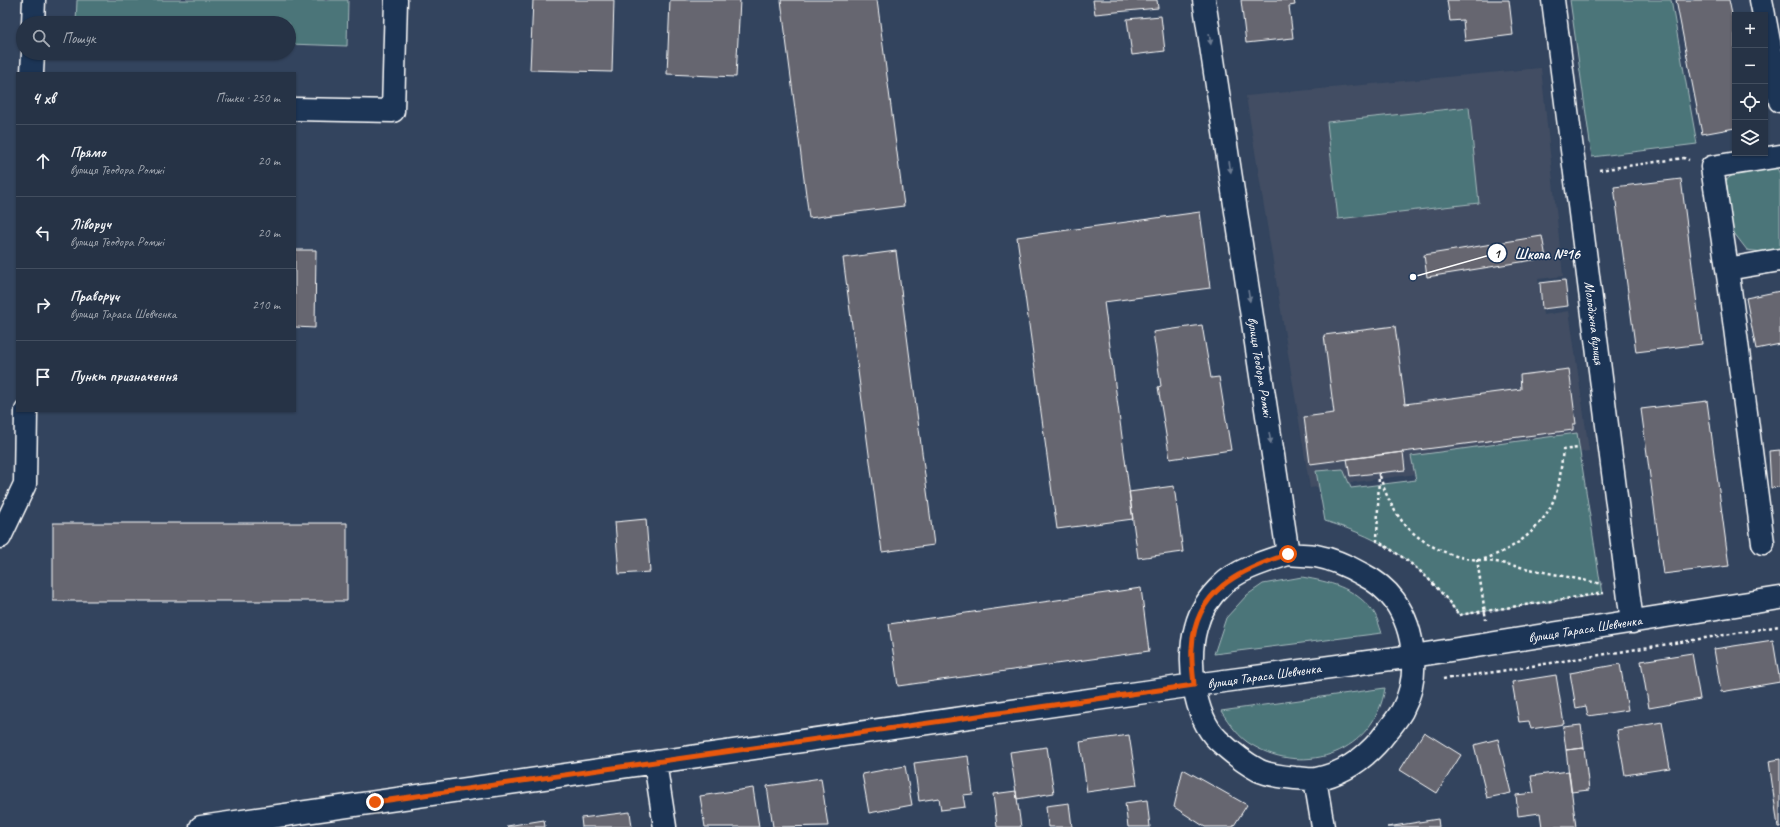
<!DOCTYPE html>
<html lang="uk">
<meta charset="utf-8">
<style>
:root{--surface:#263346;--page:#2e3b4d;--text:#f1f3f6;--muted:#a4aab3;--line:#424e5f}
body{margin:0;font-family:Caveat,sans-serif;background:var(--page);color:var(--text)}
.controls{position:absolute;right:12px;top:12px;display:grid;overflow:hidden;border-radius:0px;box-shadow:0 1px 3px #0004}
.controls button{width:36px;height:36px;display:grid;place-items:center;padding:0;border:0;border-bottom:1px solid var(--line);background:var(--surface);color:var(--text);font:20px sans-serif}
.stop{position:absolute;width:12px;height:12px;margin:-9px;border:3px solid #ea580c;border-radius:50%;background:#fff}
.stop.end{background:#ea580c;border-color:#fff;box-shadow:0 1px 4px #0008}
.list{margin:0;padding:0;list-style:none}
h2{display:flex;justify-content:space-between;align-items:center;height:52px;margin:0;padding:0 16px;font-size:17px}
h2 small{font-size:13px;font-weight:400;color:var(--muted)}
.list li{display:grid;grid-template-columns:26px 1fr auto;gap:12px;align-items:center;box-sizing:border-box;height:72px;padding:0 16px;border-top:1px solid var(--line)}
.list b{display:block;font-size:15px;white-space:nowrap}
.list p{margin:0;font-size:13px;white-space:nowrap;color:var(--muted)}
.list em{font-size:13px;font-style:normal;color:var(--muted)}
.icon{flex:none;width:22px;height:22px;fill:none;stroke:currentColor;stroke-width:2;stroke-linecap:round;stroke-linejoin:round}
.map{position:relative;flex:none;width:1780px;height:827px;overflow:hidden}
.search{position:absolute;background:var(--surface);box-shadow:0 1px 3px #0004;left:16px;top:16px;width:280px;height:44px;display:flex;align-items:center;gap:10px;box-sizing:border-box;padding:0 14px;border-radius:22px;color:var(--muted);font-size:15px}
.panel{position:absolute;background:var(--surface);box-shadow:0 1px 3px #0004;left:16px;top:72px;width:280px;height:340px;border-radius:0px}
.map>svg:first-child{display:block}
.built{fill:#424e63}
.green{fill:#4b7479;stroke:#a5babc}
.building{fill:#666670;stroke:#fff}
.lines{fill:none;stroke-linecap:round;stroke-linejoin:round}
.minor-casing{stroke:#fff;stroke-width:25}
.path{stroke:#fff;stroke-width:2.5;stroke-dasharray:3 3;stroke-linecap:butt}
.minor{stroke:#1d3557;stroke-width:22}
.oneway{fill:#6c7c92}
.route{stroke:#ea580c;stroke-width:5}
.labels{text-anchor:middle;dominant-baseline:central;stroke-width:3;stroke-linejoin:round;paint-order:stroke}
.street-label{font-size:14px;fill:#fff;stroke:#1d3557}
.leader{fill:none;stroke:#fff;stroke-width:1.5}
.callout-dot{fill:#fff;stroke:#1d3557;stroke-width:1.5}
.mark-label{font-size:12px;text-anchor:middle;font-weight:bold;fill:#111}
.callout-label{font-size:15px;text-anchor:middle;font-weight:bold;fill:#fff;stroke:#1d3557;stroke-width:3;stroke-linejoin:round;paint-order:stroke}
</style>
<div class="map">
<svg width="1780" height="827" viewBox="0 0 1780 827">
<rect width="100%" height="100%" fill="#33445e"/>
<filter id="ink" filterUnits="userSpaceOnUse"><feTurbulence type="fractalNoise" baseFrequency=".025" numOctaves="2"/><feDisplacementMap in="SourceGraphic" scale="8" xChannelSelector="R" yChannelSelector="G"/><feConvolveMatrix kernelMatrix="1 2 1 2 8 2 1 2 1" color-interpolation-filters="sRGB"/></filter>
<g filter="url(#ink)">
<path class="built" d="M1541,68l22,208 -25,3 5,36 26,-4 20,140 -279,37 -64,-392z"/>
<path class="green" d="M77,0h271l-1,46 -58,-2v-21h-213z
M1570,0h101l26,144 -105,13z
M1469,107l10,96 -141,16 -11,-97z
M1776,166l4,8v75l-11,4 -22,-3 -13,-17 -13,-23 4,-29 14,-11z
M1577,433l25,161 -143,21c-39,-52 -72,-75 -134,-94l-9,-50 27,-2 8,19 65,-8 -5,-24z
M1302,577c28,5 51,10 70,33 5,5 7,16 10,23l-168,21 12,-36 21,-23 16,-11z
M1385,688c-10,64 -79,89 -133,57 -13,-7 -23,-22 -31,-34z"/>
<path class="building" d="M533,0h81l-2,72 -82,-2z
M670,0h70l-4,77 -69,-3z
M781,0h96l27,206 -95,12z
M1093,0h64l1,8 -63,6z
M1241,0h53l1,5 -6,1 4,32 -47,5z
M1447,0h62l4,35 -48,6 -2,-21 -13,1z
M1676,0h53l6,29v99l-33,6z
M1161,16l4,35 -33,4 -5,-36z
M1681,179l21,165 -66,8 -22,-165z
M1200,212l10,76 -106,14 29,217 -76,10 -40,-292z
M1542,236l4,22 -119,19 -3,-22z
M295,250h21l-1,78 -20,-1z
M896,251l38,294 -52,7 -39,-294z
M1565,280l3,26 -26,3 -2,-26z
M1780,291v53l-24,5 -10,-51z
M1202,325l9,53 8,-1 12,73 -61,9 -12,-72 3,-1 -8,-54z
M1395,326l10,78 116,-15 -1,-14 49,-6 7,55h-3v6l-263,34 -6,-47 30,-4 -10,-78z
M1707,401l22,165 -66,8 -22,-165z
M1780,450v37l-9,1 -2,-37z
M1403,452l2,18 -55,6 -3,-17z
M1174,486l9,66 -45,6 -9,-66z
M646,519l4,53 -31,2 -4,-52z
M53,523h294v78h-294z
M1141,588l8,63 -251,35 -9,-62z
M1773,640l7,42 -59,10 -7,-43z
M1692,653l8,46 -51,9 -8,-47z
M1620,664l8,46 -40,6 -2,-10 -10,2 -6,-35z
M1556,675l8,49 -33,5 -2,-8 -10,1 -7,-40z
M1662,722l8,46 -45,7 -8,-45z
M1581,725l3,23 -18,2 -3,-23z
M1424,732l37,23 -24,38 -37,-23z
M1129,735l8,50 -50,7 -7,-50z
M1498,739l13,54 -24,5 -13,-53z
M1047,747l7,46 -37,6 -7,-47z
M1584,748l5,42 -18,2 -5,-42z
M968,756l5,38 -10,1 2,12 -24,3 -2,-12 -20,3 -5,-38z
M1780,759v68h-2l-9,-66z
M905,766l7,39 -43,8 -7,-39z
M1183,769l64,36 -14,22h-28l-31,-20z
M1569,771l7,56h-34l-2,-14 -22,3 -2,-21 18,-2 -3,-17z
M821,778l7,48 -55,1 -6,-41z
M753,788l6,39h-54l-5,-31z
M1016,791l5,36h-24l-4,-33z
M1147,800l3,27h-22l-3,-24z
M1069,803l3,24h-24l-2,-21z
M630,812l2,15h-50l-1,-9z
M1438,819l1,8h-52z
M544,820l1,7h-38v-1z"/>
<g class="lines">
<defs>
<path id="minor" d="M1204,0l84,554c-21,7 -50,15 -66,31 -12,11 -22,26 -26,42 -9,32 -3,89 22,113 12,11 25,22 40,30 10,5 26,7 37,8 7,0 15,2 21,1 26,-5 48,-20 65,-40 7,-9 15,-18 21,-28 18,-33 14,-80 -8,-111 -8,-11 -20,-20 -32,-26 -14,-8 -30,-15 -46,-18 -9,-1 -19,-1 -28,-2
M1553,0l79,622
M1761,0l3,15
M1765,20l15,81
M33,23l1,-23
M32,73l1,-20
M295,109l98,2 3,-111
M1727,269l53,-9
M0,537l25,-53 1,-73
M1763,543l-34,-261 -17,-115 68,-11
M655,762l10,65
M1315,779l8,48
M201,827l993,-142 219,-29 367,-58"/>
</defs>
<use href="#minor" class="minor-casing"/>
<path class="path" d="M1599,170l85,-12 5,2
M1379,473l-2,68c37,22 56,39 82,74l145,-22
M1380,476c12,41 34,67 76,80 14,4 30,4 45,7 33,7 67,14 101,21
M1477,559l9,61
M1484,559c32,-10 62,-33 72,-66 5,-14 5,-29 7,-43l15,-2
M1443,679l52,-7 285,-46"/>
<use href="#minor" class="minor"/>
</g>
<defs><path id="oneway-solid" d="M-6-.8H1V-3.2L6.5 0L1 3.2V.8H-6Z"/></defs>
<g class="oneway">
<use href="#oneway-solid" transform="translate(1210 39) rotate(81)"/>
<use href="#oneway-solid" transform="translate(1230 167) rotate(81)"/>
<use href="#oneway-solid" transform="translate(1249 296) rotate(81)"/>
<use href="#oneway-solid" transform="translate(1270 438) rotate(81)"/>
</g>
</g>
<g class="lines" filter="url(#ink)">
<path class="route" d="M375,802l819,-117c-1,-12 -3,-25 -2,-37 3,-58 48,-78 96,-94"/>
</g>
<g class="labels">
<g class="street-label">
<text transform="translate(1594 323) rotate(83)">Молодіжна вулиця</text>
<text transform="translate(1260 367) rotate(81)">вулиця Теодора Ромжі</text>
<text transform="translate(1585 629) rotate(-9)">вулиця Тараса Шевченка</text>
<text transform="translate(1264 676) rotate(-8)">вулиця Тараса Шевченка</text>
</g>
</g>
<path class="leader" d="M1413 277L1497 253"/>
<g class="callout-dot">
<circle cx="1413" cy="277" r="4"/>
<circle cx="1497" cy="253" r="10"/>
</g>
<g class="mark-label">
<text x="1497" y="258">1</text>
</g>
<g class="callout-label">
<text x="1547" y="259">Школа №16</text>
</g>
</svg>
<div class="controls">
<button>+</button>
<button>−</button>
<button><svg class="icon" aria-label="locate" viewBox="0 0 24 24"><circle cx="12" cy="12" r="6"/><path d="M12 2v4M12 18v4M2 12h4M18 12h4"/></svg></button>
<button><svg class="icon" aria-label="layers" viewBox="0 0 24 24"><path d="M12 4l9 5-9 5-9-5zM3 14l9 5 9-5"/></svg></button>
</div>
<div class="stop" style="left:1288px;top:554px"></div>
<div class="stop end" style="left:375px;top:802px"></div>
<div class="search"><svg class="icon" aria-label="search" viewBox="0 0 24 24"><circle cx="10" cy="10" r="6"/><path d="M15 15l6 6"/></svg>Пошук</div>
<section class="panel">
<h2>4 хв<small>Пішки · 250 m</small></h2>
<ul class="list">
<li><svg class="icon" aria-label="ahead" viewBox="0 0 24 24"><path d="M12 20V5M6 11l6-6 6 6"/></svg><div><b>Прямо</b><p>вулиця Теодора Ромжі</p></div><em>20 m</em></li>
<li><svg class="icon" aria-label="left" viewBox="0 0 24 24"><path d="M17 20v-9H6M10 6l-5 5 5 5"/></svg><div><b>Ліворуч</b><p>вулиця Теодора Ромжі</p></div><em>20 m</em></li>
<li><svg class="icon" aria-label="right" viewBox="0 0 24 24"><path d="M7 20v-9h11M14 6l5 5-5 5"/></svg><div><b>Праворуч</b><p>вулиця Тараса Шевченка</p></div><em>210 m</em></li>
<li><svg class="icon" aria-label="arrive" viewBox="0 0 24 24"><path d="M6 21V4h12l-3 4 3 4H6"/></svg><div><b>Пункт призначення</b></div></li>
</ul>
</section>
</div>
